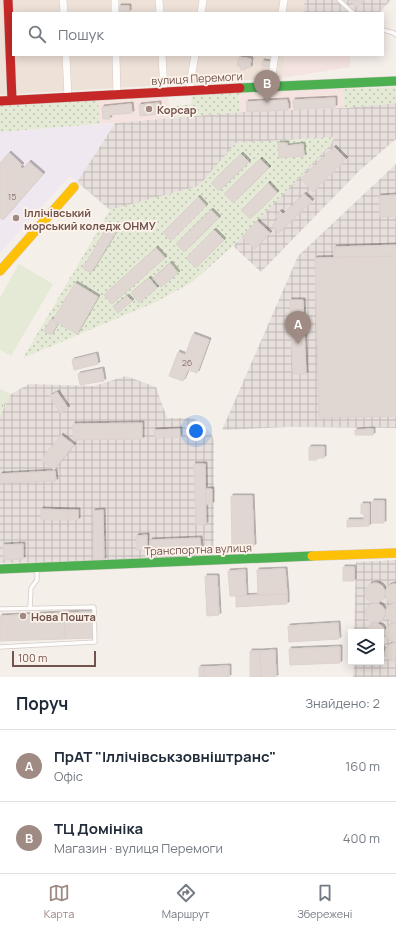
<!DOCTYPE html>
<html lang="uk">
<meta charset="utf-8">
<style>
:root{--surface:#fff;--page:#f6f6f7;--text:#1f2937;--muted:#747a83;--line:#e0e1e3;--accent:#9f8a84}
body{margin:0;font-family:Manrope,sans-serif;background:var(--page);color:var(--text)}
.controls{position:absolute;right:12px;bottom:12px;display:grid;overflow:hidden;border-radius:0px;box-shadow:0 2px 10px #0003}
.controls button{width:36px;height:36px;display:grid;place-items:center;padding:0;border:0;border-bottom:1px solid var(--line);background:var(--surface);color:var(--text);font:20px sans-serif}
.scale{position:absolute;left:12px;bottom:10px;width:84px;box-sizing:border-box;padding-left:4px;border:2px solid #71544d;border-top:0;font-size:11px;line-height:14px;white-space:nowrap;color:#71544d;-webkit-text-stroke:3px #fdf3eb;paint-order:stroke}
.you{position:absolute;left:196px;top:431px;width:14px;height:14px;margin:-10px;border:3px solid #fff;border-radius:50%;background:#1a73e8;box-shadow:0 0 0 6px #1a73e833}
.badge{display:grid;place-items:center;width:26px;height:26px;border-radius:50%;background:var(--accent);color:#fff;font-size:13px;font-weight:700}
.pin{position:absolute;translate:-50% -33px;filter:drop-shadow(0 1px 2px #0008)}
.pin::after{content:'';position:absolute;top:21px;width:14px;height:12px;background:inherit;clip-path:polygon(0 0,100% 0,50% 100%)}
.list{margin:0;padding:0;list-style:none}
h2{display:flex;justify-content:space-between;align-items:center;height:52px;margin:0;padding:0 16px;font-size:17px}
h2 small{font-size:13px;font-weight:400;color:var(--muted)}
.list li{display:grid;grid-template-columns:26px 1fr auto;gap:12px;align-items:center;box-sizing:border-box;height:72px;padding:0 16px;border-top:1px solid var(--line)}
.list b{display:block;font-size:15px;white-space:nowrap}
.list p{margin:0;font-size:13px;white-space:nowrap;color:var(--muted)}
.list em{font-size:13px;font-style:normal;color:var(--muted)}
.icon{flex:none;width:22px;height:22px;fill:none;stroke:currentColor;stroke-width:2;stroke-linecap:round;stroke-linejoin:round}
.map{position:relative;flex:none;width:396px;height:677px;overflow:hidden}
.search{position:absolute;background:var(--surface);box-shadow:0 2px 10px #0003;left:12px;right:12px;top:12px;height:44px;display:flex;align-items:center;gap:10px;box-sizing:border-box;padding:0 14px;border-radius:0px;color:var(--muted);font-size:15px}
.sheet{height:196px;background:var(--surface)}
nav{display:flex;justify-content:space-around;align-items:center;box-sizing:border-box;height:56px;border-top:1px solid var(--line);background:var(--surface);font-size:11px;color:var(--muted)}
nav a{display:grid;justify-items:center;gap:2px}
nav .on{color:var(--accent)}
.map>svg:first-child{display:block}
.residential{fill:#eee1d8}
.commercial{fill:#f4e3de}
.industrial{fill:url(#industrial-grid)}
.education{fill:#f0e8f1}
.grass{fill:url(#grass-dots)}
.park{fill:url(#park-tufts)}
.pitch{fill:#e4ead6}
.building{fill:#e1d7d2;stroke:#ddd2cd;filter:url(#shadow)}
.lines{fill:none;stroke-linecap:round;stroke-linejoin:round}
.lane-casing{stroke:#d4cbc7;stroke-width:5}
.street-casing{stroke:#d4cbc7;stroke-width:8}
.fast-casing{stroke:#d4cbc6;stroke-width:10}
.slow-casing{stroke:#d4cbc6;stroke-width:10}
.jam-casing{stroke:#d4cbc6;stroke-width:10}
.lane{stroke:#fefdfc;stroke-width:3.5}
.street{stroke:#fefdfc;stroke-width:7}
.fast{stroke:#4caf50;stroke-width:9}
.slow{stroke:#ffc107;stroke-width:9}
.jam{stroke:#c62828;stroke-width:9}
.poi-dot{fill:#9f8a84;stroke:#fdf3eb;stroke-width:1.5}
.labels{text-anchor:middle;dominant-baseline:central;stroke-width:3.5;stroke-linejoin:round;paint-order:stroke}
.number-label{font-size:9px;fill:#8f7770}
.street-label{font-size:11px;fill:#71544d;stroke:#fdf3eb}
.poi-label{font-size:11px;font-weight:bold;fill:#71544d;stroke:#fdf3eb;text-anchor:start}
</style>
<div class="map">
<svg width="396" height="677" viewBox="0 0 396 677">
<defs>
<pattern id="industrial-grid" width="8" height="8" patternUnits="userSpaceOnUse"><rect width="8" height="8" fill="#e7dfdb"/><path d="M0 4h8M4 0v8" fill="none" stroke="#c0b7b4"/></pattern>
<pattern id="grass-dots" width="8" height="8" patternUnits="userSpaceOnUse"><rect width="8" height="8" fill="#e4ead6"/><path d="M2 2h.1M6 6h.1" fill="none" stroke="#bdc0b0" stroke-width="1.8" stroke-linecap="round"/></pattern>
<pattern id="park-tufts" width="24" height="20" patternUnits="userSpaceOnUse"><rect width="24" height="20" fill="#e4ead6"/><path d="M3 7l-1-3M5 7V3M7 7l1-3M15 17l-1-3M17 17v-4M19 17l1-3" fill="none" stroke="#bdc0b0"/></pattern>
<filter id="shadow"><feDropShadow dx="2" dy="-2" stdDeviation="0" flood-color="#0004"/></filter>
</defs>
<rect width="100%" height="100%" fill="#f5efea"/>
<path class="residential" d="M0,0h305l-2,13h-290v42h272l-3,23 -282,17z"/>
<path class="commercial" d="M285,55h65v12l-68,11z
M343,89l1,19 -104,4 -1,-22z
M168,95l2,23 -71,6 -1,-27z"/>
<path class="industrial" d="M305,0h86l-12,13h-76z
M396,103v36l-37,32 -98,101 -28,-26 98,-102 3,-7 -98,6 -37,43 -89,24 -33,-28 38,-59 125,-11 104,-4z
M396,164v264l-107,-1 -67,3 76,-174z
M126,376l30,11 11,31h26l18,15 3,7v120l-214,3v-147l11,-22 18,-10 65,2z
M396,560v117h-43l1,-15h27v-30h-27l2,-70z"/>
<path class="education" d="M115,123l-38,59 -7,-6 -70,77v-121z"/>
<path class="grass" d="M396,87v16l-52,5 -1,-19z
M239,90l1,22 -70,6 -1,-11 22,-3 1,-9 2,-2z
M98,97l1,27 -99,8v-28z
M334,137l-3,7 -98,102 -42,37 -35,19 -133,56 87,-148 89,-24 37,-43z"/>
<path class="park" d="M0,389l11,5 -11,22z"/>
<path class="pitch" d="M19,264l34,20 -42,72 -11,-6v-52z"/>
<path class="building" d="M349,0h16l-8,8z
M119,6h10v6h-10z
M239,57l12,2 -1,9 -5,-1v3l-5,-1 1,-3h-4z
M262,61l8,1 -1,5 -7,-1z
M335,98v9l-41,3 -1,-10z
M287,100v3h1v7l-41,2 -1,-10z
M159,103v11l-19,2 -1,-11z
M131,104l1,9 -23,2 1,4h-7l-1,-12z
M278,143h9v3l16,-2 1,12 -25,2z
M334,147l12,12 -33,33 -12,-13z
M9,153l13,12 -2,2 3,2 6,-7 14,12 -40,46 -3,-2v-55z
M241,154l8,8 -30,29 -8,-8z
M260,159l9,9 -36,35 -9,-9z
M268,183l9,10 -27,26 -9,-9z
M304,194l8,7 -33,32 -7,-8 6,-6 -3,-3 5,-5 3,3z
M396,195v21l-16,1 -1,-21z
M198,197l8,9 -35,35 -8,-9z
M211,210l8,8 -35,34 -8,-8z
M257,221l13,12 -15,16 -13,-12z
M108,225l9,5 -26,43 -8,-5z
M214,230l10,10 -28,28 -10,-10z
M396,245v11l-62,1v-10z
M156,248l9,10 -53,46 -8,-9z
M396,256v160l-77,2 -4,-160z
M170,263l8,10 -17,14 -8,-9z
M149,278l8,10 -18,15 -8,-10z
M75,283l23,14 -21,37 -24,-14z
M127,296l5,5 -14,12 -5,-6z
M290,300h13l3,74h-13z
M51,319l7,4 -7,12 -7,-4z
M193,334l16,6 -12,33 -9,-3 -5,11 -14,-5 9,-24 7,3z
M96,354l2,10 -24,6 -2,-10z
M102,369l2,12 -24,4 -2,-11z
M57,392l11,16 -8,5 -10,-17z
M142,423v16l-69,1v-16z
M180,429v8l-25,1 -1,-8z
M373,429v6h-18v-5z
M61,435l13,10 -20,25 -13,-10z
M309,447h15v11h-7v2h-8z
M194,464h11l1,60 -10,1z
M55,471l1,10 -56,2v-9z
M206,489h6v15h-6z
M231,496h21l2,50 -22,1z
M372,501h12v22h-12z
M361,504h8v22l-22,1v-7h17v-6h-3z
M41,509l28,1 -1,10h-27z
M69,510h9v10h-10z
M103,510l1,50 -10,1 -1,-50z
M147,535v15h-11v-14z
M200,538l1,13 -50,2 -1,-13z
M23,544v15l-19,1 -1,-15z
M343,567h11v14h-11z
M285,569l2,25 -29,1 -1,-25z
M245,570l1,26h-16l-2,-25z
M205,576h12l2,39 -12,1z
M365 593a10 10 0 1 1 20 0a10 10 0 1 1-20 0Z
M394,584h2v19h-1l-7,-2 -2,-4 -1,-3 2,-7 3,-2z
M287,594v10l-51,3v-11z
M394,603h2v20l-4,-1 -3,-2 -3,-3 -1,-4 2,-6 4,-3z
M365 613a10 10 0 1 1 20 0a10 10 0 1 1-20 0Z
M92,612l1,26 -28,1 -1,-26z
M64,613l1,26 -65,2v-25z
M338,623l1,16 -50,3 -1,-16z
M375,623l3,1 4,2 2,3v7l-3,4v-8h-15l2,-5 3,-3z
M394,623h2v19l-7,-2 -3,-3 -1,-4 2,-6 4,-3z
M394,643h2l-1,19 -6,-2 -3,-3 -1,-4 2,-7 3,-2z
M381,646l2,3 1,3v4l-3,4z
M340,647v16l-50,2 -1,-16z
M275,650l1,27h-15l-1,-26z
M250,651h10l1,26h-11z
M229,666v11h-24l-1,-10z
M199,667h5l1,10h-6z"/>
<g class="lines">
<defs>
<path id="lane" d="M339,0l14,13
M383,30l11,3 2,2
M30,607l1,-19 6,-8v-11
M0,609l94,-2 1,35 -95,5"/>
<path id="street" d="M63,0l1,13
M115,0v13
M159,0l1,13
M201,13l2,-13
M282,13l2,-13
M66,55l2,42
M116,55l1,40
M162,55l2,37
M270,87l5,-32
M189,90l6,-35"/>
<path id="fast" d="M240,88l156,-7
M0,569l312,-13"/>
<path id="slow" d="M0,271l74,-84
M312,556l84,-3"/>
<path id="jam" d="M8,0l4,100
M0,101l240,-13"/>
</defs>
<use href="#lane" class="lane-casing"/>
<use href="#street" class="street-casing"/>
<use href="#fast" class="fast-casing"/>
<use href="#slow" class="slow-casing"/>
<use href="#jam" class="jam-casing"/>
<use href="#lane" class="lane"/>
<use href="#street" class="street"/>
<use href="#fast" class="fast"/>
<use href="#slow" class="slow"/>
<use href="#jam" class="jam"/>
</g>
<g class="poi-dot">
<circle cx="149" cy="109" r="4"/>
<circle cx="16" cy="218" r="4"/>
<circle cx="23" cy="616" r="4"/>
</g>
<g class="labels">
<g class="number-label">
<text x="12" y="196">15</text>
<text x="187" y="362">26</text>
</g>
<g class="street-label">
<text transform="translate(197 78) rotate(-3)">вулиця Перемоги</text>
<text transform="translate(198 549) rotate(-2)">Транспортна вулиця</text>
</g>
<g class="poi-label">
<text x="157" y="109">Корсар</text>
<text x="24" y="212">Іллічівський<tspan x="24" dy="13">морський коледж ОНМУ</tspan></text>
<text x="31" y="616">Нова Пошта</text>
</g>
</g>
</svg>
<div class="controls">
<button><svg class="icon" aria-label="layers" viewBox="0 0 24 24"><path d="M12 4l9 5-9 5-9-5zM3 14l9 5 9-5"/></svg></button>
</div>
<div class="scale">100 m</div>
<div class="you"></div>
<div class="pin badge" style="left:298px;top:344px">A</div>
<div class="pin badge" style="left:267px;top:103px">B</div>
<div class="search"><svg class="icon" aria-label="search" viewBox="0 0 24 24"><circle cx="10" cy="10" r="6"/><path d="M15 15l6 6"/></svg>Пошук</div>
</div>
<section class="sheet">
<h2>Поруч<small>Знайдено: 2</small></h2>
<ul class="list">
<li><span class="badge">A</span><div><b>ПрАТ &quot;Іллічівськзовніштранс&quot;</b><p>Офіс</p></div><em>160 m</em></li>
<li><span class="badge">B</span><div><b>ТЦ Домініка</b><p>Магазин · вулиця Перемоги</p></div><em>400 m</em></li>
</ul>
</section>
<nav>
<a class="on"><svg class="icon" aria-label="map" viewBox="0 0 24 24"><path d="M3 6l6-2 6 2 6-2v14l-6 2-6-2-6 2zM9 4v14M15 6v14"/></svg>Карта</a>
<a><svg class="icon" aria-label="directions" viewBox="0 0 24 24"><path d="M12 3l9 9-9 9-9-9zM9 14v-3h6M13 9l2 2-2 2"/></svg>Маршрут</a>
<a><svg class="icon" aria-label="saved" viewBox="0 0 24 24"><path d="M7 4h10v16l-5-4-5 4z"/></svg>Збережені</a>
</nav>
